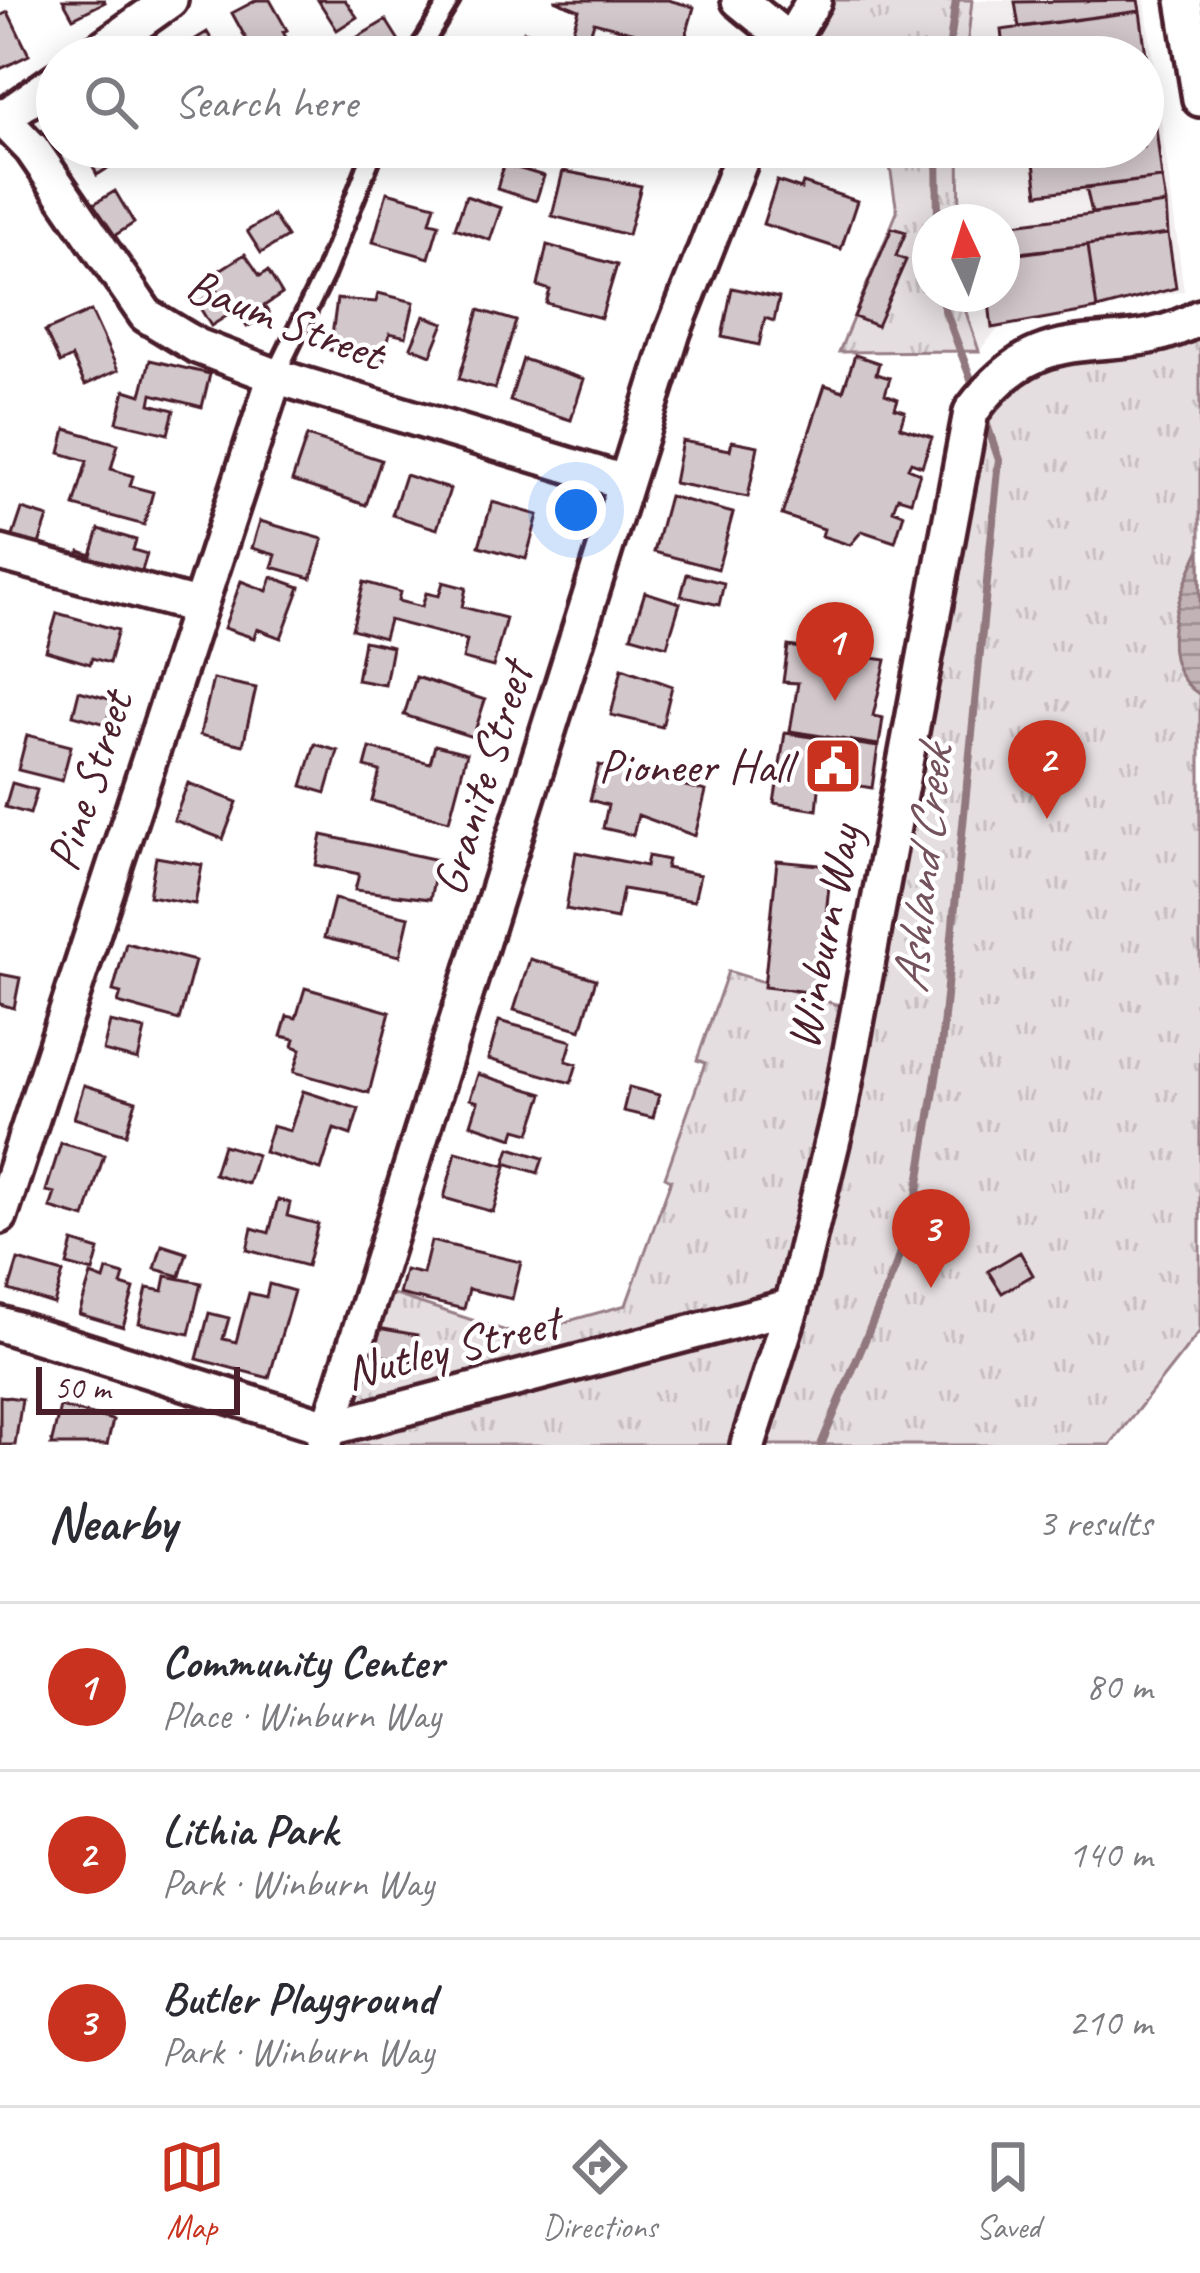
<!DOCTYPE html>
<meta charset="utf-8">
<style>
:root{--surface:#fff;--page:#f2f2f3;--text:#2b2b33;--muted:#7c7c81;--line:#e1e1e2;--accent:#c8321e}
body{margin:0;font-family:Caveat,sans-serif;background:var(--page);color:var(--text)}
.compass{position:absolute;left:912px;top:204px;width:108px;height:108px;border-radius:50%;background:var(--surface);box-shadow:0 6px 30px #0003;rotate:356deg}
.scale{position:absolute;left:36px;bottom:30px;width:204px;box-sizing:border-box;padding-left:12px;border:6px solid #4a1f2b;border-top:0;font-size:33px;line-height:42px;white-space:nowrap;color:#4a1f2b;-webkit-text-stroke:9px #fff;paint-order:stroke}
.you{position:absolute;left:576px;top:510px;width:42px;height:42px;margin:-30px;border:9px solid #fff;border-radius:50%;background:#1a73e8;box-shadow:0 0 0 18px #1a73e833}
.badge{display:grid;place-items:center;width:78px;height:78px;border-radius:50%;background:var(--accent);color:#fff;font-size:39px;font-weight:700}
.pin{position:absolute;translate:-50% -99px;filter:drop-shadow(0 3px 6px #0008)}
.pin::after{content:'';position:absolute;top:63px;width:42px;height:36px;background:inherit;clip-path:polygon(0 0,100% 0,50% 100%)}
.list{margin:0;padding:0;list-style:none}
h2{display:flex;justify-content:space-between;align-items:center;height:156px;margin:0;padding:0 48px;font-size:51px}
h2 small{font-size:39px;font-weight:400;color:var(--muted)}
.list li{display:grid;grid-template-columns:78px 1fr auto;gap:36px;align-items:center;box-sizing:border-box;height:168px;padding:0 48px;border-top:3px solid var(--line)}
.list b{display:block;font-size:45px;white-space:nowrap}
.list p{margin:0;font-size:39px;white-space:nowrap;color:var(--muted)}
.list em{font-size:39px;font-style:normal;color:var(--muted)}
.icon{flex:none;width:66px;height:66px;fill:none;stroke:currentColor;stroke-width:2;stroke-linecap:round;stroke-linejoin:round}
.map{position:relative;flex:none;width:1200px;height:1445px;overflow:hidden}
.search{position:absolute;background:var(--surface);box-shadow:0 6px 30px #0003;left:36px;right:36px;top:36px;height:132px;display:flex;align-items:center;gap:30px;box-sizing:border-box;padding:0 42px;border-radius:66px;color:var(--muted);font-size:45px}
.sheet{height:660px;background:var(--surface)}
nav{display:flex;justify-content:space-around;align-items:center;box-sizing:border-box;height:168px;border-top:3px solid var(--line);background:var(--surface);font-size:33px;color:var(--muted)}
nav a{display:grid;justify-items:center;gap:6px}
nav .on{color:var(--accent)}
.map>svg:first-child{display:block}
.built{fill:#f2eeef}
.park{fill:url(#park-tufts);stroke:#987e86;stroke-width:3}
.water{fill:url(#water-rules);stroke:#91787e;stroke-width:3}
.lines{fill:none;stroke-linecap:round;stroke-linejoin:round}
.stream{stroke:#91787e;stroke-width:8}
.building{fill:#d2c7cb;stroke:#4a1f2b;stroke-width:3}
.lane-casing{stroke:#4a1f2b;stroke-width:26}
.street-casing{stroke:#4a1f2b;stroke-width:42}
.lane{stroke:#fff;stroke-width:16}
.street{stroke:#fff;stroke-width:33}
.labels{text-anchor:middle;dominant-baseline:central;stroke-width:9;stroke-linejoin:round;paint-order:stroke}
.street-label{font-size:48px;fill:#4a1f2b;stroke:#fff}
.poi-label{font-size:48px;fill:#4a1f2b;stroke:#fff;text-anchor:end}
.water-label{font-size:51px;font-style:italic;fill:#74535c;stroke:#fff}
</style>
<div class="map">
<svg width="1200" height="1445" viewBox="0 0 1200 1445">
<defs>
<pattern id="park-tufts" width="24" height="20" patternUnits="userSpaceOnUse" patternTransform="scale(3)"><rect width="24" height="20" fill="#e5dee0"/><path d="M3 7l-1-3M5 7V3M7 7l1-3M15 17l-1-3M17 17v-4M19 17l1-3" fill="none" stroke="#c6bec0"/></pattern>
<pattern id="water-rules" width="6" height="5" patternUnits="userSpaceOnUse" patternTransform="scale(3)"><rect width="6" height="5" fill="#c1b3b6"/><path d="M0 2.5h6" fill="none" stroke="#9f9194"/></pattern>
</defs>
<rect width="100%" height="100%" fill="#fff"/>
<filter id="ink" filterUnits="userSpaceOnUse"><feTurbulence type="fractalNoise" baseFrequency=".00833" numOctaves="2"/><feDisplacementMap in="SourceGraphic" scale="24" xChannelSelector="R" yChannelSelector="G"/><feConvolveMatrix kernelMatrix="1 2 1 2 8 2 1 2 1" color-interpolation-filters="sRGB"/></filter>
<g filter="url(#ink)">
<path class="built" d="M972,0h173l39,291 -185,37 -20,23 -19,-57h42v-72h-42l-1,-75h184v-90h-177z"/>
<path class="park" d="M833,0h139l-6,57h-168z
M887,147h72l1,75h-30v72h30l19,57 -140,1 58,-140z
M1200,317v1014l-90,114h-786l50,-157 144,47 108,-30 45,-125 -6,-3 40,-114 -8,-3 31,-89 130,40 136,-629z"/>
<path class="water" d="M1200,549v146c-51,-33 -20,-104 0,-146z"/>
<g class="lines">
<path class="stream" d="M948,57l8,-57
M937,147l1,75
M939,294l36,96
M821,1445l73,-174 22,-69 25,-155 58,-587 -15,-44"/>
</g>
<path class="building" d="M63,0h41l1,2 -32,16z
M257,0h13l17,30 -4,2 9,16 -16,9h-20l-24,-44z
M318,0h27l12,17 -20,13z
M554,0h114l26,7 -11,39 -89,-24 -5,16 -17,-5 7,-23z
M1138,0l2,11 -121,16 -4,-25z
M1140,11l15,109 -12,1v-64h-139l-3,-27z
M8,12l21,43 -29,14v-53z
M386,20l17,27 -17,10h-32l-8,-13z
M524,31l33,10 -5,16h-36z
M207,32l15,25h-56z
M1155,120l7,58 -124,16 -6,-47h111v-26z
M84,147h70l-9,6 -4,-6 -44,28z
M504,164l40,12 -8,25 -39,-12z
M563,171l78,15 -13,49 -76,-19z
M1162,178l4,26 -74,9 -6,-26z
M777,181l24,8 2,-6 54,18 -16,48 -78,-25z
M115,191l19,32 -23,15 -19,-33z
M387,192l48,13 -5,17 9,2 -10,34 -56,-16z
M466,196l35,12 -11,32 -35,-12z
M1166,204l2,30 -150,20 -4,-30z
M273,215l14,22 -26,16 -14,-22z
M892,228l14,4 -10,24 10,4 -29,66 -23,-9z
M1168,234l8,54 -79,21 -9,-64z
M547,245l70,20 -16,53 -55,-15 4,-13 -12,-4z
M1088,245l9,64 -105,19 -4,-34h14v-39z
M245,254l15,22 8,-5 14,23 -18,12 5,7 -22,14 -11,-17 -25,16 -14,-23 20,-13 -8,-13z
M732,288l47,10 -5,23 -9,-3 -6,27 -37,-8z
M378,293l36,9 -8,35 -16,-4 -7,29 -53,-12 7,-51 39,3z
M479,310l37,11 -21,68 -36,-10z
M91,311l27,59 -33,15 -13,-28 -12,6 -15,-32z
M424,316l20,7 -13,32 -20,-8z
M855,355l24,8 -3,11 14,4 -5,16 13,5 -3,9 10,3 -5,16 32,10 -10,29 -11,-4 -3,6 12,5 -9,28 -13,-4 -5,13 11,4 -9,28 -33,-11 -12,14 -28,-9 2,-7 -42,-14 43,-130 18,6z
M523,359l61,20 -13,41 -61,-19z
M150,360l60,14 -8,33 -50,-13 -2,10 24,6 -6,24 -51,-12 8,-32 16,5z
M66,429l52,15 -7,25 22,7 -3,10 23,6 -9,33 -70,-19 13,-45 -27,-8z
M307,436l74,24 -15,45 -74,-24z
M682,441l48,9 2,-9 26,5 -10,51 -74,-14z
M405,475l45,14 -13,40 -45,-14z
M669,496l64,17 -15,56 -64,-17z
M492,502l46,13 -12,44 -47,-13z
M22,509l26,8 -14,42 -26,-8z
M260,521l63,18 -12,39 -39,-11 4,-12 -24,-7z
M99,529l37,11 -3,10 14,4 -9,30 -63,-18 5,-15 11,4z
M687,574l37,9 -5,22 -38,-9z
M272,577l28,10 -19,51 -24,-9 -3,9 -30,-10 17,-47 26,10z
M364,582l36,10 -2,9 24,6 4,-14 13,3 4,-14 23,6 -4,19 44,11 -13,49 -30,-8 4,-19 -78,-20 -5,18 -32,-9z
M645,592l35,11 -13,43 -36,-10z
M57,613l61,17 -9,33 -17,-5 -2,6 -44,-13z
M364,641l28,6 -7,38 -28,-5z
M788,646l98,14 -13,56 10,2 -4,27 -89,-14 8,-48 -15,-1z
M622,668l50,18 -10,41 -51,-12z
M416,677l69,23 -12,37 -69,-22z
M213,679l43,9 -13,57 -43,-10z
M79,691l34,9 -7,24 -33,-9z
M785,733l93,14 -6,41 -52,-9 -3,31 -43,-7z
M27,735l44,11 -9,35 -44,-11z
M315,744l23,7 -12,42 -24,-7z
M435,745l32,8 -18,68 -77,-20 8,-30 -15,-4 5,-19 60,15z
M599,765l107,26 -11,45 -57,-21 -5,20 -30,-7 5,-23 -18,-5z
M12,783l25,7 -7,24 -25,-7z
M188,783l49,19 -14,37 -49,-19z
M322,835l116,25 -8,39 -75,-9 4,-16 -43,-9z
M576,852l70,14 2,-10 20,4 -2,8 34,7 -6,26 -71,-12 -6,30 -51,-10z
M156,857l46,8 -7,39 -46,-8z
M777,861l54,5 -13,127 -54,-6z
M334,899l75,18 -9,39 -76,-18z
M126,943l69,18 -16,59 -61,-17 3,-10 -8,-2z
M530,959l66,20 -15,51 -67,-20z
M0,974l20,4 -6,30 -14,-4z
M305,988l85,24 -21,81 -75,-21 7,-23 -8,-3 2,-7 -14,-3 6,-20 9,2z
M499,1021l73,20 -6,20 11,3 -6,19 -83,-24z
M110,1022l35,8 -7,30 -35,-9z
M478,1074l65,20 -13,39 -14,-4 -3,9 -42,-14 7,-22 -8,-3z
M84,1085l52,16 -10,33 -52,-16z
M629,1087l30,8 -6,23 -30,-7z
M303,1091l56,18 -8,26 -17,-6 -13,41 -57,-18 8,-26 18,5z
M61,1143l43,12 -19,63 -35,-10 5,-15 -9,-2z
M223,1145l34,10 -9,29 -34,-10z
M510,1148l33,10 -5,15 -33,-10z
M456,1152l50,14 -13,46 -49,-14z
M278,1199l12,4 -3,13 31,8 -11,42 -60,-16 5,-22 17,5z
M431,1241l90,21 -9,37 -43,-10 -5,20 -65,-15 6,-24 18,4z
M73,1242l26,8 -6,22 -26,-7z
M162,1245l25,8 -7,23 -25,-7z
M1020,1252l13,23 -31,18 -14,-22z
M18,1260l45,13 -9,31 -45,-14z
M107,1270l17,5 -3,10 13,4 -11,38 -44,-13 12,-39 13,5z
M166,1276l35,7 -12,51 -50,-11 8,-35 16,3z
M269,1284l25,7 -25,87 -72,-19 12,-46 20,5 -6,21 13,3 13,-49 17,4z
M378,1328l39,7 -5,27 -39,-8z
M0,1396l22,3 -7,46h-15z
M60,1407l53,13 -6,25h-56z"/>
<g class="lines">
<defs>
<path id="lane" d="M415,57l35,-57
M275,376l50,-103 50,-126"/>
<path id="street" d="M739,0l49,40
M1184,0l16,99
M90,57l80,-57
M781,57l33,-57
M0,116l32,33 114,166 51,31 78,30 349,106
M0,120l57,-40
M0,553l196,53
M0,1216l275,-840
M0,1324l330,104 462,-122
M324,1445l349,-1113 73,-185
M748,1445l44,-139 47,-192 132,-702c77,-106 142,-45 229,-95"/>
</defs>
<use href="#lane" class="lane-casing"/>
<use href="#street" class="street-casing"/>
<use href="#lane" class="lane"/>
<use href="#street" class="street"/>
</g>
</g>
<defs>
<symbol id="civic-square" viewBox="-11 -11 22 22"><rect x="-9" y="-9" width="18" height="18" rx="4" fill="#c8321e" stroke="#fff"/><path d="M-.6-6.5H3V-4.5H.6V-3L4-1V1h2V6H-6V1h2V-1L-.6-3ZM-1.2 2.5V6h2.4V2.5Z" fill="#fff"/></symbol>
</defs>
<g fill-rule="evenodd">
<use href="#civic-square" x="800" y="733" width="66" height="66"/>
</g>
<g class="labels">
<g class="street-label">
<text transform="translate(285 319) rotate(21)">Baum Street</text>
<text transform="translate(482 779) rotate(-73)">Granite Street</text>
<text transform="translate(89 781) rotate(-72)">Pine Street</text>
<text transform="translate(823 937) rotate(-79)">Winburn Way</text>
<text transform="translate(452 1347) rotate(-14)">Nutley Street</text>
</g>
<g class="poi-label">
<text x="791" y="766">Pioneer Hall</text>
</g>
<g class="water-label">
<text transform="translate(922 870) rotate(-84)">Ashland Creek</text>
</g>
</g>
</svg>
<svg class="compass" viewBox="-18 -18 36 36"><path d="M0-13l5 13h-10z" fill="#e53935"/><path d="M0 13l5-13h-10z" fill="#7c7c81"/></svg>
<div class="scale">50 m</div>
<div class="you"></div>
<div class="pin badge" style="left:835px;top:701px">1</div>
<div class="pin badge" style="left:1047px;top:819px">2</div>
<div class="pin badge" style="left:931px;top:1288px">3</div>
<div class="search"><svg class="icon" aria-label="search" viewBox="0 0 24 24"><circle cx="10" cy="10" r="6"/><path d="M15 15l6 6"/></svg>Search here</div>
</div>
<section class="sheet">
<h2>Nearby<small>3 results</small></h2>
<ul class="list">
<li><span class="badge">1</span><div><b>Community Center</b><p>Place · Winburn Way</p></div><em>80 m</em></li>
<li><span class="badge">2</span><div><b>Lithia Park</b><p>Park · Winburn Way</p></div><em>140 m</em></li>
<li><span class="badge">3</span><div><b>Butler Playground</b><p>Park · Winburn Way</p></div><em>210 m</em></li>
</ul>
</section>
<nav>
<a class="on"><svg class="icon" aria-label="map" viewBox="0 0 24 24"><path d="M3 6l6-2 6 2 6-2v14l-6 2-6-2-6 2zM9 4v14M15 6v14"/></svg>Map</a>
<a><svg class="icon" aria-label="directions" viewBox="0 0 24 24"><path d="M12 3l9 9-9 9-9-9zM9 14v-3h6M13 9l2 2-2 2"/></svg>Directions</a>
<a><svg class="icon" aria-label="saved" viewBox="0 0 24 24"><path d="M7 4h10v16l-5-4-5 4z"/></svg>Saved</a>
</nav>
